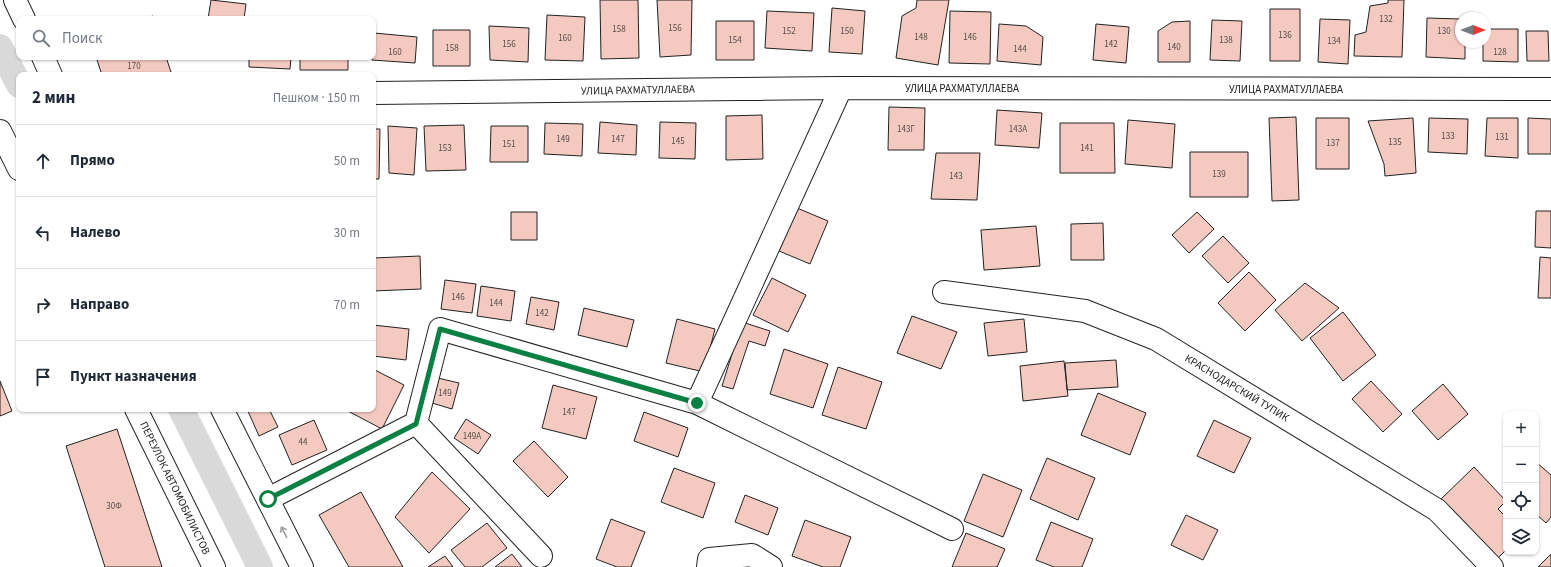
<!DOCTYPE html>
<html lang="ru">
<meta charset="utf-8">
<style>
:root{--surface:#fff;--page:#f6f6f7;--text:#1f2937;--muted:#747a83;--line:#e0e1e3}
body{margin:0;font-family:"Source Sans 3",sans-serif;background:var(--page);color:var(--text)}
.controls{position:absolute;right:12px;bottom:12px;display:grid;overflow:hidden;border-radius:8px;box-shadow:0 1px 3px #0004}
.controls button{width:36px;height:36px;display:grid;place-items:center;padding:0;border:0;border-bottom:1px solid var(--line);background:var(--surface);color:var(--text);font:20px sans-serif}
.compass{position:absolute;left:1455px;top:12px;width:36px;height:36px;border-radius:50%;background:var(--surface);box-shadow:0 1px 3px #0004;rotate:90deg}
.stop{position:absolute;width:12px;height:12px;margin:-9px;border:3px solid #0b8043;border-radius:50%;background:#fff}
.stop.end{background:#0b8043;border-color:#fff;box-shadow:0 1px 4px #0008}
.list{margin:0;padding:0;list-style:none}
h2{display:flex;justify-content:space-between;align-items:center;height:52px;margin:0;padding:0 16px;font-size:17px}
h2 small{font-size:13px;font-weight:400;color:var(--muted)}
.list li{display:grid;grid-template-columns:26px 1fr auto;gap:12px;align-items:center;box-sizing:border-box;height:72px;padding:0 16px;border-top:1px solid var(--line)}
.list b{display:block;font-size:15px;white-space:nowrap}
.list em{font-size:13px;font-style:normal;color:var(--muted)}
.icon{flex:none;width:22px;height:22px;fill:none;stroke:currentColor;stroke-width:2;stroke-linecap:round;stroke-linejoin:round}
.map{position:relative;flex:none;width:1551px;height:567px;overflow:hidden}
.search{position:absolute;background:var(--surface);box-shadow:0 1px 3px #0004;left:16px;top:16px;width:360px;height:44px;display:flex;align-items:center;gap:10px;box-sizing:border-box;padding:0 14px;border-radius:8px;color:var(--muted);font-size:15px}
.panel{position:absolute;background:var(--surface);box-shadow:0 1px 3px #0004;left:16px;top:72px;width:360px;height:340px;border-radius:8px}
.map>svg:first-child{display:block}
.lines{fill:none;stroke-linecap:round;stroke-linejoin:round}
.canal{stroke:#d9d9d9;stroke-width:26}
.building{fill:#f3c9c0;stroke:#222}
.minor-casing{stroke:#222;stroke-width:24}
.major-casing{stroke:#222;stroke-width:24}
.minor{stroke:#fff;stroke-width:22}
.major{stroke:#fff;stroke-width:22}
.oneway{stroke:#9c9c9c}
.route{stroke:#0b8043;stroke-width:5}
.labels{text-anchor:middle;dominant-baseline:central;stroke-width:3;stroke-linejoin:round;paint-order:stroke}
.number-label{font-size:9px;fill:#564c4a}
.street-label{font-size:11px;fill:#222;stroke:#fff}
</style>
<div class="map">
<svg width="1551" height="567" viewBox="0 0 1551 567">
<rect width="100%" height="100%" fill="#fff"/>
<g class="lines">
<path class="canal" d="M0,47l19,38
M181,409l79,158"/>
</g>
<path class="building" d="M211,0l35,4 -2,15h-36z
M600,0h38l1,58 -38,1z
M657,0h35l-1,55 -31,2z
M917,0h32l-11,65 -42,-7 6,-42 14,-8z
M1388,0h16l-2,57 -48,-1 1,-21 11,-3 4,-26 18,-3z
M832,8l33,3 -3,43 -33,-2z
M1270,9h30v52h-30z
M767,11l47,2 -2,38 -47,-3z
M950,11l41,1 -1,52 -41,-1z
M547,15l38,2 -2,44 -38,-1z
M153,16l1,3h-12z
M1427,18l34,1v23h4v17l-39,-2z
M1320,19l30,1 -2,44 -30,-2z
M1212,20l30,1 -2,40 -30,-1z
M716,21h38v39h-38z
M1190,21v41h-32v-31l14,-9z
M999,24l27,2 17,11 -2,28 -44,-4z
M1096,24l33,3 -3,36 -33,-3z
M489,26l40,2 -1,34 -38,-2z
M1485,29h33v33l-35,-1v-19h2z
M433,30h37v36h-37z
M1526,31h22l1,30h-22z
M374,33l43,4 -2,26 -43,-3z
M96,57h70l6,18h-70z
M249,57h42l-1,12 -41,-2z
M300,57h48v13h-48z
M889,107l36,1 -1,42h-36z
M997,110l45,3 -3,35 -44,-3z
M762,115l1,44 -37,1v-44z
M1296,117l3,83 -27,1 -3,-83z
M1316,118h33v51h-33z
M1413,118l3,55 -31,3 -1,-12 -16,-43z
M1429,118l39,1 -1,35 -39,-2z
M1487,118h31v40l-33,-2z
M1528,118l23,1v35h-23z
M1128,120l47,4 -3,44 -47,-4z
M600,122l37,3 -1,30 -38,-2z
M660,122l36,1 -1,36 -36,-1z
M545,123l38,1 -1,32 -38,-2z
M1060,123h54l1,50h-55z
M464,125l2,45 -40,1 -2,-45z
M388,126l29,2 -3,47 -25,-2z
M491,126h37v36h-38z
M373,129h7l-1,50h-6z
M1190,152h58v45h-58z
M936,153h44l-3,47 -46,-1z
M797,208l31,13 -18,43 -31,-13z
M1536,211h15v37l-16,-1z
M511,212h26v28h-26z
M1197,212l17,17 -25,24 -17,-18z
M1103,223l1,37h-33v-36z
M1036,226l4,40 -56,4 -3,-40z
M1223,236l26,27 -21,20 -26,-27z
M420,256l1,33 -48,2v-33z
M1540,257l11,1v40h-13z
M1249,272l27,28 -31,31 -27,-28z
M772,278l34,17 -18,37 -35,-17z
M445,280l31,4 -4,29 -31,-4z
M1305,283l34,25 -37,33 -27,-31z
M481,286l34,5 -4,30 -34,-5z
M531,297l28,5 -5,28 -28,-6z
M584,308l50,12 -7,27 -49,-12z
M1343,312l33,43 -33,26 -33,-43z
M912,316l45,16 -16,37 -44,-16z
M677,319l38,10 -11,43 -38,-9z
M1024,319l3,33 -39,4 -4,-33z
M742,322l28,9 -5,15 -16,-5 -16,48 -11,-3z
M373,325l36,4 -3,31 -33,-4z
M784,349l44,15 -15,44 -43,-14z
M1116,360l2,27 -51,3 -2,-27z
M1064,361l4,35 -45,5 -3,-35z
M838,367l44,15 -16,47 -44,-14z
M373,369l31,16 -22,44 -36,-19 1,-1h26z
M438,378l21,5 -7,26 -20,-6z
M0,381l12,30 -12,5z
M1371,381l31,33 -19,18 -31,-33z
M1443,384l25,30 -30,26 -26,-29z
M553,385l44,12 -11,42 -44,-11z
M1098,393l48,20 -16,42 -49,-20z
M247,409h22l9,18 -19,9z
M644,412l44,16 -10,29 -44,-16z
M466,419l25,16 -13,19 -24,-16z
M314,420l13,30 -35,15 -13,-30z
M1214,420l37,18 -17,35 -37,-17z
M117,429l45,138h-57l-39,-121z
M534,441l34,36 -20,20 -35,-36z
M1047,458l48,20 -17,42 -48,-21z
M1536,462l15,13v42l-5,6 -10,-9z
M1474,467l32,34 -8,8 8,8v33l-10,10 -57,-59z
M674,468l41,15 -12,35 -42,-16z
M432,472l38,37 -41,44 -34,-36z
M983,474l39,16 -19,47 -39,-16z
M361,492l42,75h-54l-30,-52z
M745,495l33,13 -10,27 -33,-13z
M1186,515l32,15 -15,30 -32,-15z
M611,519l34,13 -14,35h-14l-21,-8z
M805,520l46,17 -11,30h-17l-31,-11z
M1051,522l42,17 -11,28h-28l-18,-7z
M487,523l20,25 -25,19h-17l-14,-17z
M966,533l39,16 -8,18h-45z
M512,554l10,13h-27z
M1551,554v13h-13z
M445,556l8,11h-25z"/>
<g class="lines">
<defs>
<path id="minor" d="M373,93l468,-5 710,1
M944,292l141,19 71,28 281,171 55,57
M697,403l144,-315
M416,423l125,133
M268,499l148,-76 24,-94 257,74 255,126
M708,567l1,-8 43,-4 19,12"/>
<path id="major" d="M15,0l9,19
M43,57l8,18
M0,131l19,38
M136,409l78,158
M222,409l80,158"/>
</defs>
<use href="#minor" class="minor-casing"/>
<use href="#major" class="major-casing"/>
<use href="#minor" class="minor"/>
<use href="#major" class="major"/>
</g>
<defs><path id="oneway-shaft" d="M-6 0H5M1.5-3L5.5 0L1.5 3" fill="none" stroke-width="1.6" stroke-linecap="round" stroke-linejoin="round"/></defs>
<use class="oneway" href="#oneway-shaft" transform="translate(284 532) rotate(-117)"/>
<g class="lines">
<path class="route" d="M268,499l148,-75 24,-95 257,74"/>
</g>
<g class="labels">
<g class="number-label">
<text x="1386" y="19">132</text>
<text x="675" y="28">156</text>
<text x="619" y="29">158</text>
<text x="789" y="31">152</text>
<text x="847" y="31">150</text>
<text x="1444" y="31">130</text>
<text x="1285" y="35">136</text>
<text x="921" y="37">148</text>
<text x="970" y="37">146</text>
<text x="565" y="38">160</text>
<text x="735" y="40">154</text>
<text x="1226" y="40">138</text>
<text x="1334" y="41">134</text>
<text x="509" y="44">156</text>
<text x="1111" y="44">142</text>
<text x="1174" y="47">140</text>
<text x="452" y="48">158</text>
<text x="1020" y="49">144</text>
<text x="395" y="52">160</text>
<text x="1500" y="52">128</text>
<text x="134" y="66">170</text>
<text x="906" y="129">143Г</text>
<text x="1018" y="129">143А</text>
<text x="1448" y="136">133</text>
<text x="1502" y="137">131</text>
<text x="563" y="139">149</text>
<text x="618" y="139">147</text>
<text x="678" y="141">145</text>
<text x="1395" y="142">135</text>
<text x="1333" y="143">137</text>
<text x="509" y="144">151</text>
<text x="445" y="148">153</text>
<text x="1087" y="148">141</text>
<text x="1219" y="174">139</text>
<text x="956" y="176">143</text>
<text x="458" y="297">146</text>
<text x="496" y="303">144</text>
<text x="542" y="313">142</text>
<text x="445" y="393">149</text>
<text x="569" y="412">147</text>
<text x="472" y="436">149А</text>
<text x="303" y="442">44</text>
<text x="114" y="506">30Ф</text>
</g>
<g class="street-label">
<text x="962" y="88">УЛИЦА РАХМАТУЛЛАЕВА</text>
<text x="1286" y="89">УЛИЦА РАХМАТУЛЛАЕВА</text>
<text transform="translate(638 90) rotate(-1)">УЛИЦА РАХМАТУЛЛАЕВА</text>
<text transform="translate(1237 388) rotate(31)">КРАСНОДАРСКИЙ ТУПИК</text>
<text transform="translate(175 488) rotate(64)">ПЕРЕУЛОК АВТОМОБИЛИСТОВ</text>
</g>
</g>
</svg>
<div class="controls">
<button>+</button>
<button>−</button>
<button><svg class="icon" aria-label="locate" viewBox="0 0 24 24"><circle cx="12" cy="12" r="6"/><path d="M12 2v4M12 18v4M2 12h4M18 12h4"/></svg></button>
<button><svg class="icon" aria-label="layers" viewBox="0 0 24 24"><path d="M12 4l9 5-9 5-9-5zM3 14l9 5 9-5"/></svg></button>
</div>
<svg class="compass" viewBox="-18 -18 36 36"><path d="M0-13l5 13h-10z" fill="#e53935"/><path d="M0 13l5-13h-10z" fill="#747a83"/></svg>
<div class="stop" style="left:268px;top:499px"></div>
<div class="stop end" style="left:697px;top:403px"></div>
<div class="search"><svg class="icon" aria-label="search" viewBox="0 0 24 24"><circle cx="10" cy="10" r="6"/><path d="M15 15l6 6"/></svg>Поиск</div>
<section class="panel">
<h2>2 мин<small>Пешком · 150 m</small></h2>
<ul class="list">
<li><svg class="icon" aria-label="ahead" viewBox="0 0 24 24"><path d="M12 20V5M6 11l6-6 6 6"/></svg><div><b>Прямо</b></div><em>50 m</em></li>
<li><svg class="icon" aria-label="left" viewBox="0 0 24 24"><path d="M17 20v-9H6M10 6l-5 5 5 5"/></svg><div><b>Налево</b></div><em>30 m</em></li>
<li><svg class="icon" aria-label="right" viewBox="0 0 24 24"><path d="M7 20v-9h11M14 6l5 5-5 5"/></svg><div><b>Направо</b></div><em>70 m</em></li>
<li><svg class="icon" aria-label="arrive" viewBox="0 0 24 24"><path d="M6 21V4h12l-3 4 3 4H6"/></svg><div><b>Пункт назначения</b></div></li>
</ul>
</section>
</div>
